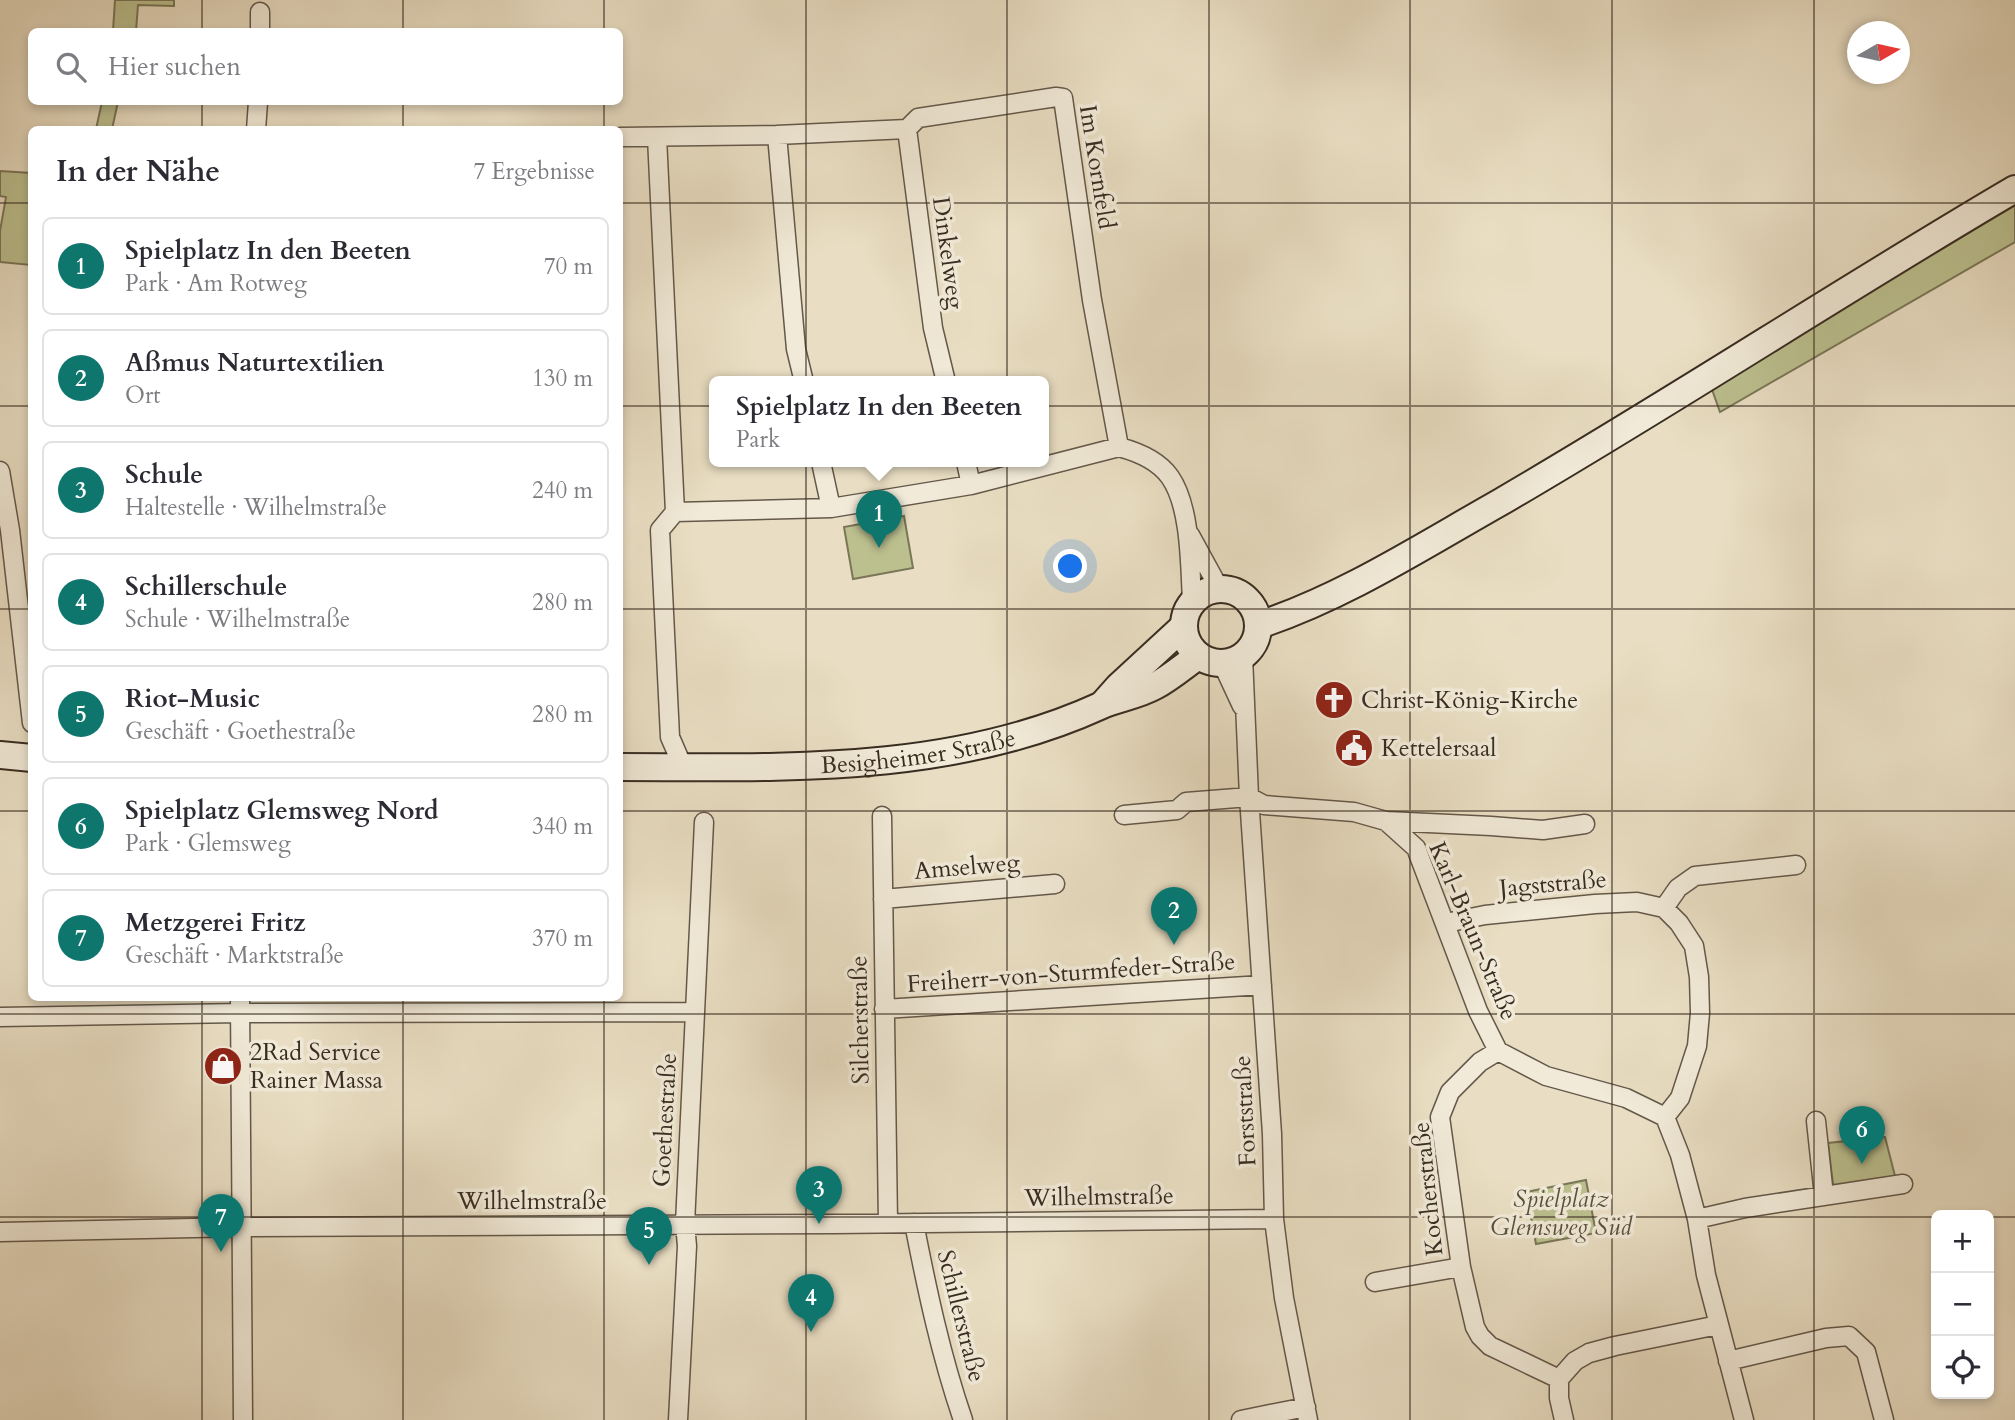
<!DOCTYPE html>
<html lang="de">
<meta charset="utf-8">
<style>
:root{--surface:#fff;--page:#f7f7f7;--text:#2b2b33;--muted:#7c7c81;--line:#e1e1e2;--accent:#0f766e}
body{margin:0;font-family:Cardo,serif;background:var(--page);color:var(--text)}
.controls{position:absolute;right:21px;bottom:21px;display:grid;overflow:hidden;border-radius:10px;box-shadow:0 4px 10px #0003}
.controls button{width:63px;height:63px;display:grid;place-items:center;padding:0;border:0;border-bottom:2px solid var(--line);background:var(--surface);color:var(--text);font:35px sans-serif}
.compass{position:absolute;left:1847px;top:21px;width:63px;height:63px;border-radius:50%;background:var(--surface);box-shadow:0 4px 10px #0003;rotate:81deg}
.you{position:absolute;left:1071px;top:567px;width:24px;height:24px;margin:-18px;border:5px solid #fff;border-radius:50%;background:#1a73e8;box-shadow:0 0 0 10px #1a73e833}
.badge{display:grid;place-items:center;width:46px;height:46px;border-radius:50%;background:var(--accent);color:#fff;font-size:23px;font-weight:700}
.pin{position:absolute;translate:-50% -58px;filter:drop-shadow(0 2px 4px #0008)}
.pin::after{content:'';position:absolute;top:37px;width:24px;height:21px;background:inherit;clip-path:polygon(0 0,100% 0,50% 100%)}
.popup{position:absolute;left:709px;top:376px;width:340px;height:91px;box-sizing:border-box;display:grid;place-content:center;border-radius:10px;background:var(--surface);filter:drop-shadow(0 2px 5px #0005);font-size:23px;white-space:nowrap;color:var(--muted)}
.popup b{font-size:26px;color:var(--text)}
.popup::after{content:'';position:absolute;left:50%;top:100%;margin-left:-14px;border:14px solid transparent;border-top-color:var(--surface)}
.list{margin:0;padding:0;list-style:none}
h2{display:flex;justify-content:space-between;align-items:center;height:91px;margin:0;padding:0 28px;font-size:30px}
h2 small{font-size:23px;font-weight:400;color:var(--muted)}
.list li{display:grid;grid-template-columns:46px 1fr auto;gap:21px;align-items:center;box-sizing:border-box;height:98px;margin:0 14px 14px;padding:0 14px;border:2px solid var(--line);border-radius:10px}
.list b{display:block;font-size:26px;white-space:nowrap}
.list p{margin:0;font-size:23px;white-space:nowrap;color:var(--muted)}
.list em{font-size:23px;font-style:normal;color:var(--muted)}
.icon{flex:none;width:38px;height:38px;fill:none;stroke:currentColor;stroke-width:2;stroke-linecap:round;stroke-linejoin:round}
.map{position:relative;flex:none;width:2015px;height:1420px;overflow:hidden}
.search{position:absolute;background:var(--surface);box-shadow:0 4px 10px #0003;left:28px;top:28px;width:595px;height:77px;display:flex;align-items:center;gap:18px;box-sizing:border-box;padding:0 24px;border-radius:10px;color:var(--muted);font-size:26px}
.panel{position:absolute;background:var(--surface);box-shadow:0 4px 10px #0003;left:28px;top:126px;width:595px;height:875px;border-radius:10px}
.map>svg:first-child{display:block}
.green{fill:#bcc08f;stroke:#7a7658;stroke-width:2}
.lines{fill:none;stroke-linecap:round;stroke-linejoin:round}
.street-casing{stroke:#64584a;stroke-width:21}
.secondary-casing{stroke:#382c21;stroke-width:30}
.street{stroke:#f1ead8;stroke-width:18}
.secondary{stroke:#f1ead8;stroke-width:26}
.grid{fill:none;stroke:#382c21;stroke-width:2;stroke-opacity:0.55}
.labels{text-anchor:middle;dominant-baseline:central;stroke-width:7;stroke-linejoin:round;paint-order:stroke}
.street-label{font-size:24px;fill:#382c21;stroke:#f1ead8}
.poi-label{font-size:24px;fill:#382c21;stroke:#f1ead8;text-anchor:start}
.park-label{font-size:24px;font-style:italic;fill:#59513c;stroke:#f1ead8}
</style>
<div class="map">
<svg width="2015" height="1420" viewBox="0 0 2015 1420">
<rect width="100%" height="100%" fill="#e9dec3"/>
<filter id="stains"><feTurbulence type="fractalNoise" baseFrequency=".00286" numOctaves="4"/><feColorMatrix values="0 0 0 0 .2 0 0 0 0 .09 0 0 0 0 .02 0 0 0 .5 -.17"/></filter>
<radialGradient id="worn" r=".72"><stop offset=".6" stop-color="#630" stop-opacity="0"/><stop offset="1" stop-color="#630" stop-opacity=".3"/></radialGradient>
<path class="green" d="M115,0h59v6l-36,-1 -2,26h-23z
M102,102h16l-6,27h-16z
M0,171l31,2v92l-31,-3v-31l6,-34 -6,-1z
M2015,183v59l-295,170 -16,-45z
M904,516l9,52 -60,11 -9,-52z
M1885,1137l10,39 -56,12 -6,-4 -5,-41z
M1586,1180l10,53 -60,11 -10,-52z"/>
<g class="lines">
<defs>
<path id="street" d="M260,32v-20
M907,129l26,199 13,54
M256,130l2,-28
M777,135l19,214 8,33
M620,137l157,-2 130,-6 11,-11 138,-21 7,1 29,202 27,147
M657,137l18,375
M821,462l10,46
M966,462l5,23
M0,471l10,59 22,193
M1190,535l29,53
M1243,656l6,141 23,337 2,85 10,79 24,122
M1222,663l20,43
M683,767l-13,-30 -10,-207 15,-18 156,-4 140,-23 148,-38c19,5 39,13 51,30 21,30 20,89 22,125
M1249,797l15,8 90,7 32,9 30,27 62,163 20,40 48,25 80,22 39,19 15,38 17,64 9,56 38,145
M1124,815l53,-5 9,-8 63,-5
M882,816l6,407
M1386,821l105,5 52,4 42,-6
M883,899l172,-15
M1664,908l14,-20 17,-12 101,-11
M1446,923l39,-8 110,-11 42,-2 27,6 15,15 15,23 5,31 1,36 -3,33 -17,52 -15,19
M240,998l3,422
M884,1009l378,-24
M0,1017l240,-4 454,-1
M1498,1051l-18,11 -30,30 -10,25 21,150 14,60 5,9 10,10 69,33
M1816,1121l8,75
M1697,1219l48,-11 158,-24
M914,1223c13,67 27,133 49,197
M0,1232l242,-5 592,-3 440,-5
M1375,1282l86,-15
M1728,1361l98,-23 23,-2 17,16 18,68
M678,1420l9,-174 -2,-22 19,-402
M1241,1420l65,-13
M1564,1420l-5,-22v-19l16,-18 14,-8 26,-7 103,-21"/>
<g id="secondary">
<circle cx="1221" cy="626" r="37"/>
<path d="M1259,625c85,-28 162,-78 240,-122 174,-101 342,-212 516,-314"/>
<path d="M1103,704l16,-18 65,-60"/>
<path d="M0,755l32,3"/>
<path id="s1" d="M620,767c162,0 329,8 480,-61 18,-8 37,-10 55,-20 15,-8 29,-20 43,-30"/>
</g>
</defs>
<use href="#street" class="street-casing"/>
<use href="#secondary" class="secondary-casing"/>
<use href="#street" class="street"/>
<use href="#secondary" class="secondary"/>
</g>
<path class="grid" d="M202,0v32M403,0v32M604,0v32M806,0v1420M1007,0v1420M1209,0v1420M1410,0v1420M1612,0v1420M1814,0v1420M202,102v28M403,102v28M604,102v28M0,203h32M620,203h1395M0,406h32M620,406h1395M0,609h32M620,609h1395M0,811h32M620,811h1395M202,998v422M403,998v422M604,998v422M0,1014h2015M0,1217h1936M1989,1217h26"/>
<defs>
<symbol id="church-disc" viewBox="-11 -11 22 22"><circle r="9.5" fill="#8f2418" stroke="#f1ead8"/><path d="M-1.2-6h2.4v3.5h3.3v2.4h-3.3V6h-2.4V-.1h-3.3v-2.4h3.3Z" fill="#fff"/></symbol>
<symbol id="civic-disc" viewBox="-11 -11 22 22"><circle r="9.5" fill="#8f2418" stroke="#f1ead8"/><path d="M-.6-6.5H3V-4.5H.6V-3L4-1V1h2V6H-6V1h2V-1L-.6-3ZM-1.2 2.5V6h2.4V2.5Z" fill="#fff"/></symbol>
<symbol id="shop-disc" viewBox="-11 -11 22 22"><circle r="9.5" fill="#8f2418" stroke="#f1ead8"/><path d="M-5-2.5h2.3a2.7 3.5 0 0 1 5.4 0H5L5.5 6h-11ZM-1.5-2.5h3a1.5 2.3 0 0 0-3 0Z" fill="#fff"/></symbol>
</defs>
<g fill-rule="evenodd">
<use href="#church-disc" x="1312" y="678" width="44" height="44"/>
<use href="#civic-disc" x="1332" y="726" width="44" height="44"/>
<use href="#shop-disc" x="201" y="1044" width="44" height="44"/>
</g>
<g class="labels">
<g class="street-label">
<text transform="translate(1097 167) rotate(81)">Im Kornfeld</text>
<text transform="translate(948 253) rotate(82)">Dinkelweg</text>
<text stroke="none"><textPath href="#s1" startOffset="299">Besigheimer Straße</textPath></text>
<text transform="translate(967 867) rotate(-5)">Amselweg</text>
<text transform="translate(1553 884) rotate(-5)">Jagststraße</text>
<text transform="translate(1473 931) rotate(67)">Karl-Braun-Straße</text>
<text transform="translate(1071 973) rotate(-4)">Freiherr-von-Sturmfeder-Straße</text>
<text transform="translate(860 1020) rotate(-91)">Silcherstraße</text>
<text transform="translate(1245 1111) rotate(-93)">Forststraße</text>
<text transform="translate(665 1120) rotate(-87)">Goethestraße</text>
<text transform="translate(1428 1189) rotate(-96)">Kocherstraße</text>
<text transform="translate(1099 1197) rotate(-1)">Wilhelmstraße</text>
<text x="532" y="1201">Wilhelmstraße</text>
<text transform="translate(961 1316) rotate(76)">Schillerstraße</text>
</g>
<g class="poi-label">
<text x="1361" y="700">Christ-König-Kirche</text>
<text x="1381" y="748">Kettelersaal</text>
<text x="250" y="1052">2Rad Service<tspan x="250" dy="28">Rainer Massa</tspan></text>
</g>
<g class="park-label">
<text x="1561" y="1199">Spielplatz<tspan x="1561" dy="28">Glemsweg Süd</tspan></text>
</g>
</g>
<rect width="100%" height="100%" filter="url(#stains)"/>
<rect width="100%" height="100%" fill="url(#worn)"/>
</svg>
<div class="controls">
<button>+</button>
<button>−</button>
<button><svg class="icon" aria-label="locate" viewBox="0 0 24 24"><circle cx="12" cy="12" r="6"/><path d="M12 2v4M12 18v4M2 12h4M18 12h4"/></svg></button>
</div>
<svg class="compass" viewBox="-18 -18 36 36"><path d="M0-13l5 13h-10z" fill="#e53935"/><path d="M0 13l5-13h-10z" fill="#7c7c81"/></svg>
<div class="you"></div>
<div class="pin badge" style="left:879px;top:548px">1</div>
<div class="popup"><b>Spielplatz In den Beeten</b>Park</div>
<div class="pin badge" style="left:1174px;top:945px">2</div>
<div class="pin badge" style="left:819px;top:1224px">3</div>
<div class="pin badge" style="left:811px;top:1332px">4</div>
<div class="pin badge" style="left:649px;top:1265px">5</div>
<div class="pin badge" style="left:1862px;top:1164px">6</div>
<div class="pin badge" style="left:221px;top:1252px">7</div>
<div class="search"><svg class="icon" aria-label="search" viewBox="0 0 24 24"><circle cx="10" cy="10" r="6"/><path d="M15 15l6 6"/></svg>Hier suchen</div>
<section class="panel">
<h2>In der Nähe<small>7 Ergebnisse</small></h2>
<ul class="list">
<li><span class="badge">1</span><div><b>Spielplatz In den Beeten</b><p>Park · Am Rotweg</p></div><em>70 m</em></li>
<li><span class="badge">2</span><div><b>Aßmus Naturtextilien</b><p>Ort</p></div><em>130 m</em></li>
<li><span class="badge">3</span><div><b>Schule</b><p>Haltestelle · Wilhelmstraße</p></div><em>240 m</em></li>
<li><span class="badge">4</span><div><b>Schillerschule</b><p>Schule · Wilhelmstraße</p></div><em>280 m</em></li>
<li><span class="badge">5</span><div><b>Riot-Music</b><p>Geschäft · Goethestraße</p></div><em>280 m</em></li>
<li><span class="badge">6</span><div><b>Spielplatz Glemsweg Nord</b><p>Park · Glemsweg</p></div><em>340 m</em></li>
<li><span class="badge">7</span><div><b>Metzgerei Fritz</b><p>Geschäft · Marktstraße</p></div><em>370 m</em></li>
</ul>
</section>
</div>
